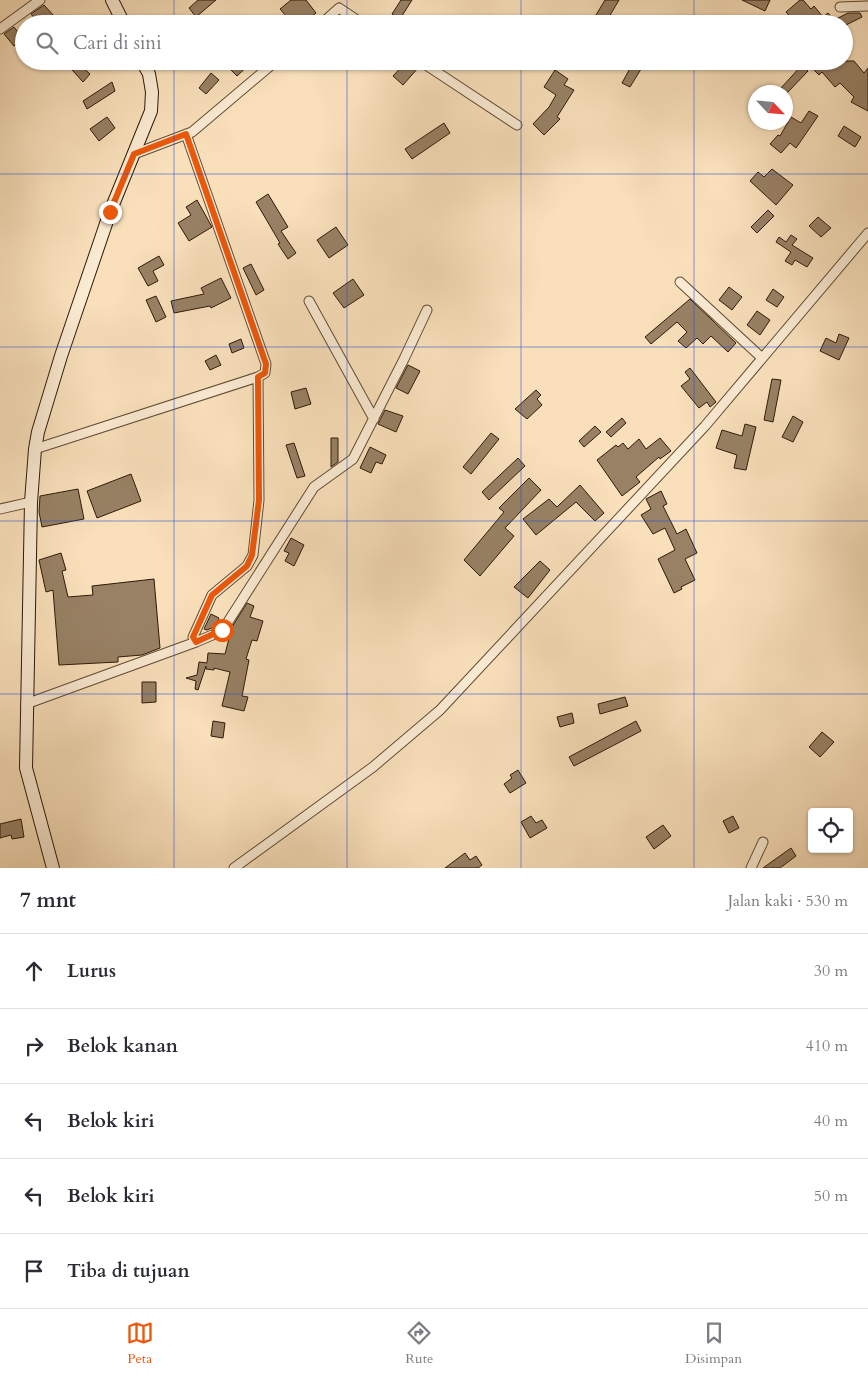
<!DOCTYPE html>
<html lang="id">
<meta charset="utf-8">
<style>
:root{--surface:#fff;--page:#f7f7f7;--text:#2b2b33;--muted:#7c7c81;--line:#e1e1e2;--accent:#ea580c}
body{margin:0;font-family:Cardo,serif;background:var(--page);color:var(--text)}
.controls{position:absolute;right:15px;bottom:15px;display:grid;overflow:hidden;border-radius:5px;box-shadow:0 1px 4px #0004}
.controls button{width:45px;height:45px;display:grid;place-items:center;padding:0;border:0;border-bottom:1px solid var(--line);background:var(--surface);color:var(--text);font:25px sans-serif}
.compass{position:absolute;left:748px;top:85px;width:45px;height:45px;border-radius:50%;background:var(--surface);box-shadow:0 1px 4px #0004;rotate:116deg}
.stop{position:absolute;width:15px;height:15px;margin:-11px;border:4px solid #ea580c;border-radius:50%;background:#fff}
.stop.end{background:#ea580c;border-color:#fff;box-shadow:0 1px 5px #0008}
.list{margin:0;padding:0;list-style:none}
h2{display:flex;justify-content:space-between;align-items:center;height:65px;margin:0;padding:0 20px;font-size:21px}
h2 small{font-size:16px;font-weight:400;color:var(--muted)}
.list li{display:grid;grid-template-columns:32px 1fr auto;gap:15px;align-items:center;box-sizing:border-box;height:75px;padding:0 20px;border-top:1px solid var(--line)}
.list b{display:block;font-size:19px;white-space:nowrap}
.list em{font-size:16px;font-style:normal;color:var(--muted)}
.icon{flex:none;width:28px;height:28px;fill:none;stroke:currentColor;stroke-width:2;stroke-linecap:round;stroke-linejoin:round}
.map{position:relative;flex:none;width:868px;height:868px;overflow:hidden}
.search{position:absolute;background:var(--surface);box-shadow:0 1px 4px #0004;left:15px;right:15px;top:15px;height:55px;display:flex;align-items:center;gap:12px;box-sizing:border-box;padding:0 18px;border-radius:28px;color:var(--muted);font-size:19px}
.sheet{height:440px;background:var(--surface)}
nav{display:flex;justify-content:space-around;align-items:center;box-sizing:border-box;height:70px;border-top:1px solid var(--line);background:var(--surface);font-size:14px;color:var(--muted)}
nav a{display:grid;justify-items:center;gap:2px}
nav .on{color:var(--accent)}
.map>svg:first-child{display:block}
.building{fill:#988165;stroke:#2e1a08}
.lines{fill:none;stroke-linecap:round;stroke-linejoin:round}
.street-casing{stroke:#614c35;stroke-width:11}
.secondary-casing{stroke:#2e1a08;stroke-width:14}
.street{stroke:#fbebd3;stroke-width:9}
.secondary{stroke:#fbebd3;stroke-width:12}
.route{stroke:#ea580c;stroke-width:6}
.grid{fill:none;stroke:#1d4ed8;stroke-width:1;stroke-opacity:0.55}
</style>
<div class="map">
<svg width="868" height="868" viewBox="0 0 868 868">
<rect width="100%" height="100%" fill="#f9e0bb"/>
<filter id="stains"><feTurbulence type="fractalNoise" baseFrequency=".004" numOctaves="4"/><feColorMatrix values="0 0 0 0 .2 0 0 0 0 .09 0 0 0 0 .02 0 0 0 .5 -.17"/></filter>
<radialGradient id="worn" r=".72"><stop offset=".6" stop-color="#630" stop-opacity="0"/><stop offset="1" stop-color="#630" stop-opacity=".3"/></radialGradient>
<path class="building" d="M198,0h18l-20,17 -7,-9z
M291,0h15l10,13 -7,5 -3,-3 -13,9 -13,-15z
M401,0h11l-12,19 -8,-5z
M605,0h14l-13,22 -10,-7z
M742,0h28l-5,11z
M800,0h3l8,9 3,-3 9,11 5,-4 6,7 14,-7h12l2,4 -18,9v-2h-47l-11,-12z
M44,5l10,11 -6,7 -6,-7 -5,5 -6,-7z
M14,27l9,12 -9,7 -10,-12z
M64,61h11l15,13 -7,8z
M238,61h15l-16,15 -7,-7z
M407,61h4l7,7 -15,17 -10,-9z
M634,61h12l-16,26 -8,-4z
M817,61h37l10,12 4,-5v43l-17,-9 3,-5 -14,-14 -5,4 -13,-15 -3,3 -8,-8z
M802,65l6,6 -21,22 -6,-5z
M555,70l13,9 -4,6 10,5 -17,27 3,2 -16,16 -11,-11 16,-17 7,-12 -12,-8z
M211,73l8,7 -13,14 -7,-6z
M112,82l3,9 -28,18 -4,-8z
M809,111l9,5 -22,32 -6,-5 -9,10 -11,-9 8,-9 2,1 11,-19 10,6z
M107,117l8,11 -16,13 -9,-12z
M444,123l6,10 -38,26 -7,-10z
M844,126l17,11 -6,10 -17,-11z
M772,169l21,16 -17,20 -26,-24 8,-9 6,5z
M268,194l20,33 -7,4 15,22 -8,6 -10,-15 2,-1 -24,-41z
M197,200l15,27 -23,14 -11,-18 13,-8 -5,-8z
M768,210l6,6 -17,17 -6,-6z
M818,217l13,11 -10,9 -12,-11z
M336,227l12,18 -19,13 -12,-18z
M791,235l6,4 -5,6 21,13 -6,9 -12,-7 -3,5 -7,-4 6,-9 -15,-10 3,-5 7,5z
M159,256l5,9 -11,6 5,10 -10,5 -10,-18z
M251,264l13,26 -8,5 -13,-27z
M221,278l10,20 -20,10 -1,-2 -36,7 -3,-12 33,-7 -3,-6z
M353,279l11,16 -20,13 -11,-15z
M729,287l13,10 -10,13 -13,-10z
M773,289l11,8 -7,10 -11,-7z
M156,296l10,21 -10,5 -10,-22z
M690,299l46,44 -8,9 -17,-16 -8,8 -6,-6 -11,10 -8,-7 9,-9 -10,-10 -26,22 -6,-7z
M757,311l13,9 -10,15 -13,-10z
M839,334l10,4 -10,22 -19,-9 6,-13 10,5z
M241,339l3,9 -12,5 -3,-9z
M216,355l5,10 -11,5 -5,-9z
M408,365l12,6 -12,23 -12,-6z
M690,368l26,34 -6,5 -3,-5 -8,6 -18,-22 9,-7 -5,-7z
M772,379l9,1 -8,42 -9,-2z
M306,388l5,16 -16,5 -4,-17z
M536,390l5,5 -4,4 5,6 -15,14 -12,-10z
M385,410l18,6 -7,16 -18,-8z
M793,416l10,6 -10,20 -11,-5z
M622,418l4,5 -15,14 -5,-5z
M745,424l11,3 -10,43 -12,-2 3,-13 -21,-7 6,-18 20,6z
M595,426l6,6 -17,15 -5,-6z
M491,433l8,6 -28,35 -8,-7z
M331,438h7v24l-7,5z
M660,438l11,13 -11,8 -1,-2 -23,20 4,5 -18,14 -25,-36 19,-15 2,2 5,-4 5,6 11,-10 7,10z
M294,443l11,33 -8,2 -11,-33z
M370,447l16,8 -4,9 -6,-2 -5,11 -11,-5z
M518,458l7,8 -36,34 -7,-8z
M131,474l10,27 -44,17 -10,-27z
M529,478l12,12 -36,38 9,8 -34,40 -16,-16 40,-48 -5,-4z
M580,485l24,28 -9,8 -19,-19 -40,33 -13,-16 26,-20 8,8z
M78,489l6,30 -42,8 -3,-15 1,-16z
M661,491l6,13 -4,2 14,28 9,-5 11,24 -12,6 10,21 -14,7 1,2 -8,4 -16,-34 17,-9 -10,-22 -12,6 -12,-19 10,-6 -5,-10z
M291,538l13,7 -10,21 -9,-5 4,-8 -5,-2z
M61,553l5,17 -4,1 6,26 25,-2 -1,-9 62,-7 6,69 -18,7 -24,2v5l-59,3 -6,-75 -7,2 -7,-32z
M540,561l10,9 -22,28 -14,-11z
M247,603l7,3 -4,11 13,4 -6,20 -5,-1 -6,19 3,1 -7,36 6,1 -4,14 -22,-5 8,-34 -16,-4v2l-8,-1v-3l-8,24 -3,-1 1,-8 -10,-3 11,-3 2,-13 8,1 1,-10 17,1 7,-27z
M211,614l8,4 -3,8 -9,4 -3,-1z
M142,682h14v20l-14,1z
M625,697l3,9 -28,8 -2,-10z
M572,713l2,10 -14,4 -3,-10z
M213,721l12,2 -2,15 -12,-2z
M636,721l5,10 -67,35 -5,-9z
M822,732l12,10 -14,15 -11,-10z
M518,770l8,13 -16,10 -6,-9 8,-6 -2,-3z
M531,816l5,7 6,-3 5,8 -17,10 -9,-16z
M733,816l6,12 -10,5 -6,-12z
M21,819l3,18 -12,2 -1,-4 -11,3v-14z
M663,825l8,11 -17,13 -8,-12z
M791,848l5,8 -16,12h-17z
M465,853l5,7 6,-4 6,9 -4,3h-33z"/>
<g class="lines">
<defs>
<path id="street" d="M840,7l28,-1
M321,24l18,-16 24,16
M0,29l40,-29
M420,61l97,64
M134,154l58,-22 84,-71
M680,282l82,76
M309,301l65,118
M35,449l223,-72 7,-4 1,-9 -80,-230
M0,509l31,-7
M196,642l-3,-5 19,-42 35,-29 6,-11 6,-55 -1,-123
M26,704l170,-62 21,-9 9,-8 88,-138 39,-28 51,-100 23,-49
M234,868l139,-101 67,-57 265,-284 163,-193
M751,868l12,-26"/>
<path id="secondary" d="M112,0l12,24
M53,868l-27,-100 5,-266 4,-53 3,-17 23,-76 49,-144 41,-101 1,-19 -3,-18 -7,-13"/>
</defs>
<use href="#street" class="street-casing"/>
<use href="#secondary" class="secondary-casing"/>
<use href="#street" class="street"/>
<use href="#secondary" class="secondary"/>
</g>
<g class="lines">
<path class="route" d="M110,212l24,-58 52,-20 80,230 -1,9 -7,4 1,123 -7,55 -5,11 -35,29 -19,42 3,5 26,-12"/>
</g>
<path class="grid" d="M174,0v24M347,0v24M521,0v24M694,0v24M174,61v807M347,61v807M521,61v807M694,61v807M0,174h868M0,347h868M0,521h868M0,694h868"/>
<rect width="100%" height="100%" filter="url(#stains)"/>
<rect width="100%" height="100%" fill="url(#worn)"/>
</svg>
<div class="controls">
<button><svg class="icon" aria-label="locate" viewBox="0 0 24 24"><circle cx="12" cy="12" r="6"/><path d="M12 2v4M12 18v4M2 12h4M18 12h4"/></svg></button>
</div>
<svg class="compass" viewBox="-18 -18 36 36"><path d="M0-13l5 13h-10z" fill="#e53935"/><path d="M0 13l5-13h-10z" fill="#7c7c81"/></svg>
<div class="stop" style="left:222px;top:630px"></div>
<div class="stop end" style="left:110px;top:212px"></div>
<div class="search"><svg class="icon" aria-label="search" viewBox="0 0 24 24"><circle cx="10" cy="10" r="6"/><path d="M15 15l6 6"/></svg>Cari di sini</div>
</div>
<section class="sheet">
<h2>7 mnt<small>Jalan kaki · 530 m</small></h2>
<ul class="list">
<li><svg class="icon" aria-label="ahead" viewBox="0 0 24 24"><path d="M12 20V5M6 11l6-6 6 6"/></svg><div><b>Lurus</b></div><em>30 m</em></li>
<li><svg class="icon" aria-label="right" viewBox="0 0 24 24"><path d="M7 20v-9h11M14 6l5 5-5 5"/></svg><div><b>Belok kanan</b></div><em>410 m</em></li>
<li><svg class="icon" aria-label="left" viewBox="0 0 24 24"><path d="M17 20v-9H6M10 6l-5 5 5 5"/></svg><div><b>Belok kiri</b></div><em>40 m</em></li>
<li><svg class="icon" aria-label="left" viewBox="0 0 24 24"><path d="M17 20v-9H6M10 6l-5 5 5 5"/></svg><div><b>Belok kiri</b></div><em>50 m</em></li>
<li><svg class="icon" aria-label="arrive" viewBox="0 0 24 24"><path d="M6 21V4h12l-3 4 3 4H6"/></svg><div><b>Tiba di tujuan</b></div></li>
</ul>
</section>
<nav>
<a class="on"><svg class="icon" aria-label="map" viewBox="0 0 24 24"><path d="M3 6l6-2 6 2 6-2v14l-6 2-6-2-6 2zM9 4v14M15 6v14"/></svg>Peta</a>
<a><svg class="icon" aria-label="directions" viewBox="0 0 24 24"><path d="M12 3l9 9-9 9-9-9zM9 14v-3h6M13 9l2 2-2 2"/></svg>Rute</a>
<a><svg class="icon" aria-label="saved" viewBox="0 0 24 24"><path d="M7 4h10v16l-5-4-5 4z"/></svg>Disimpan</a>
</nav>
